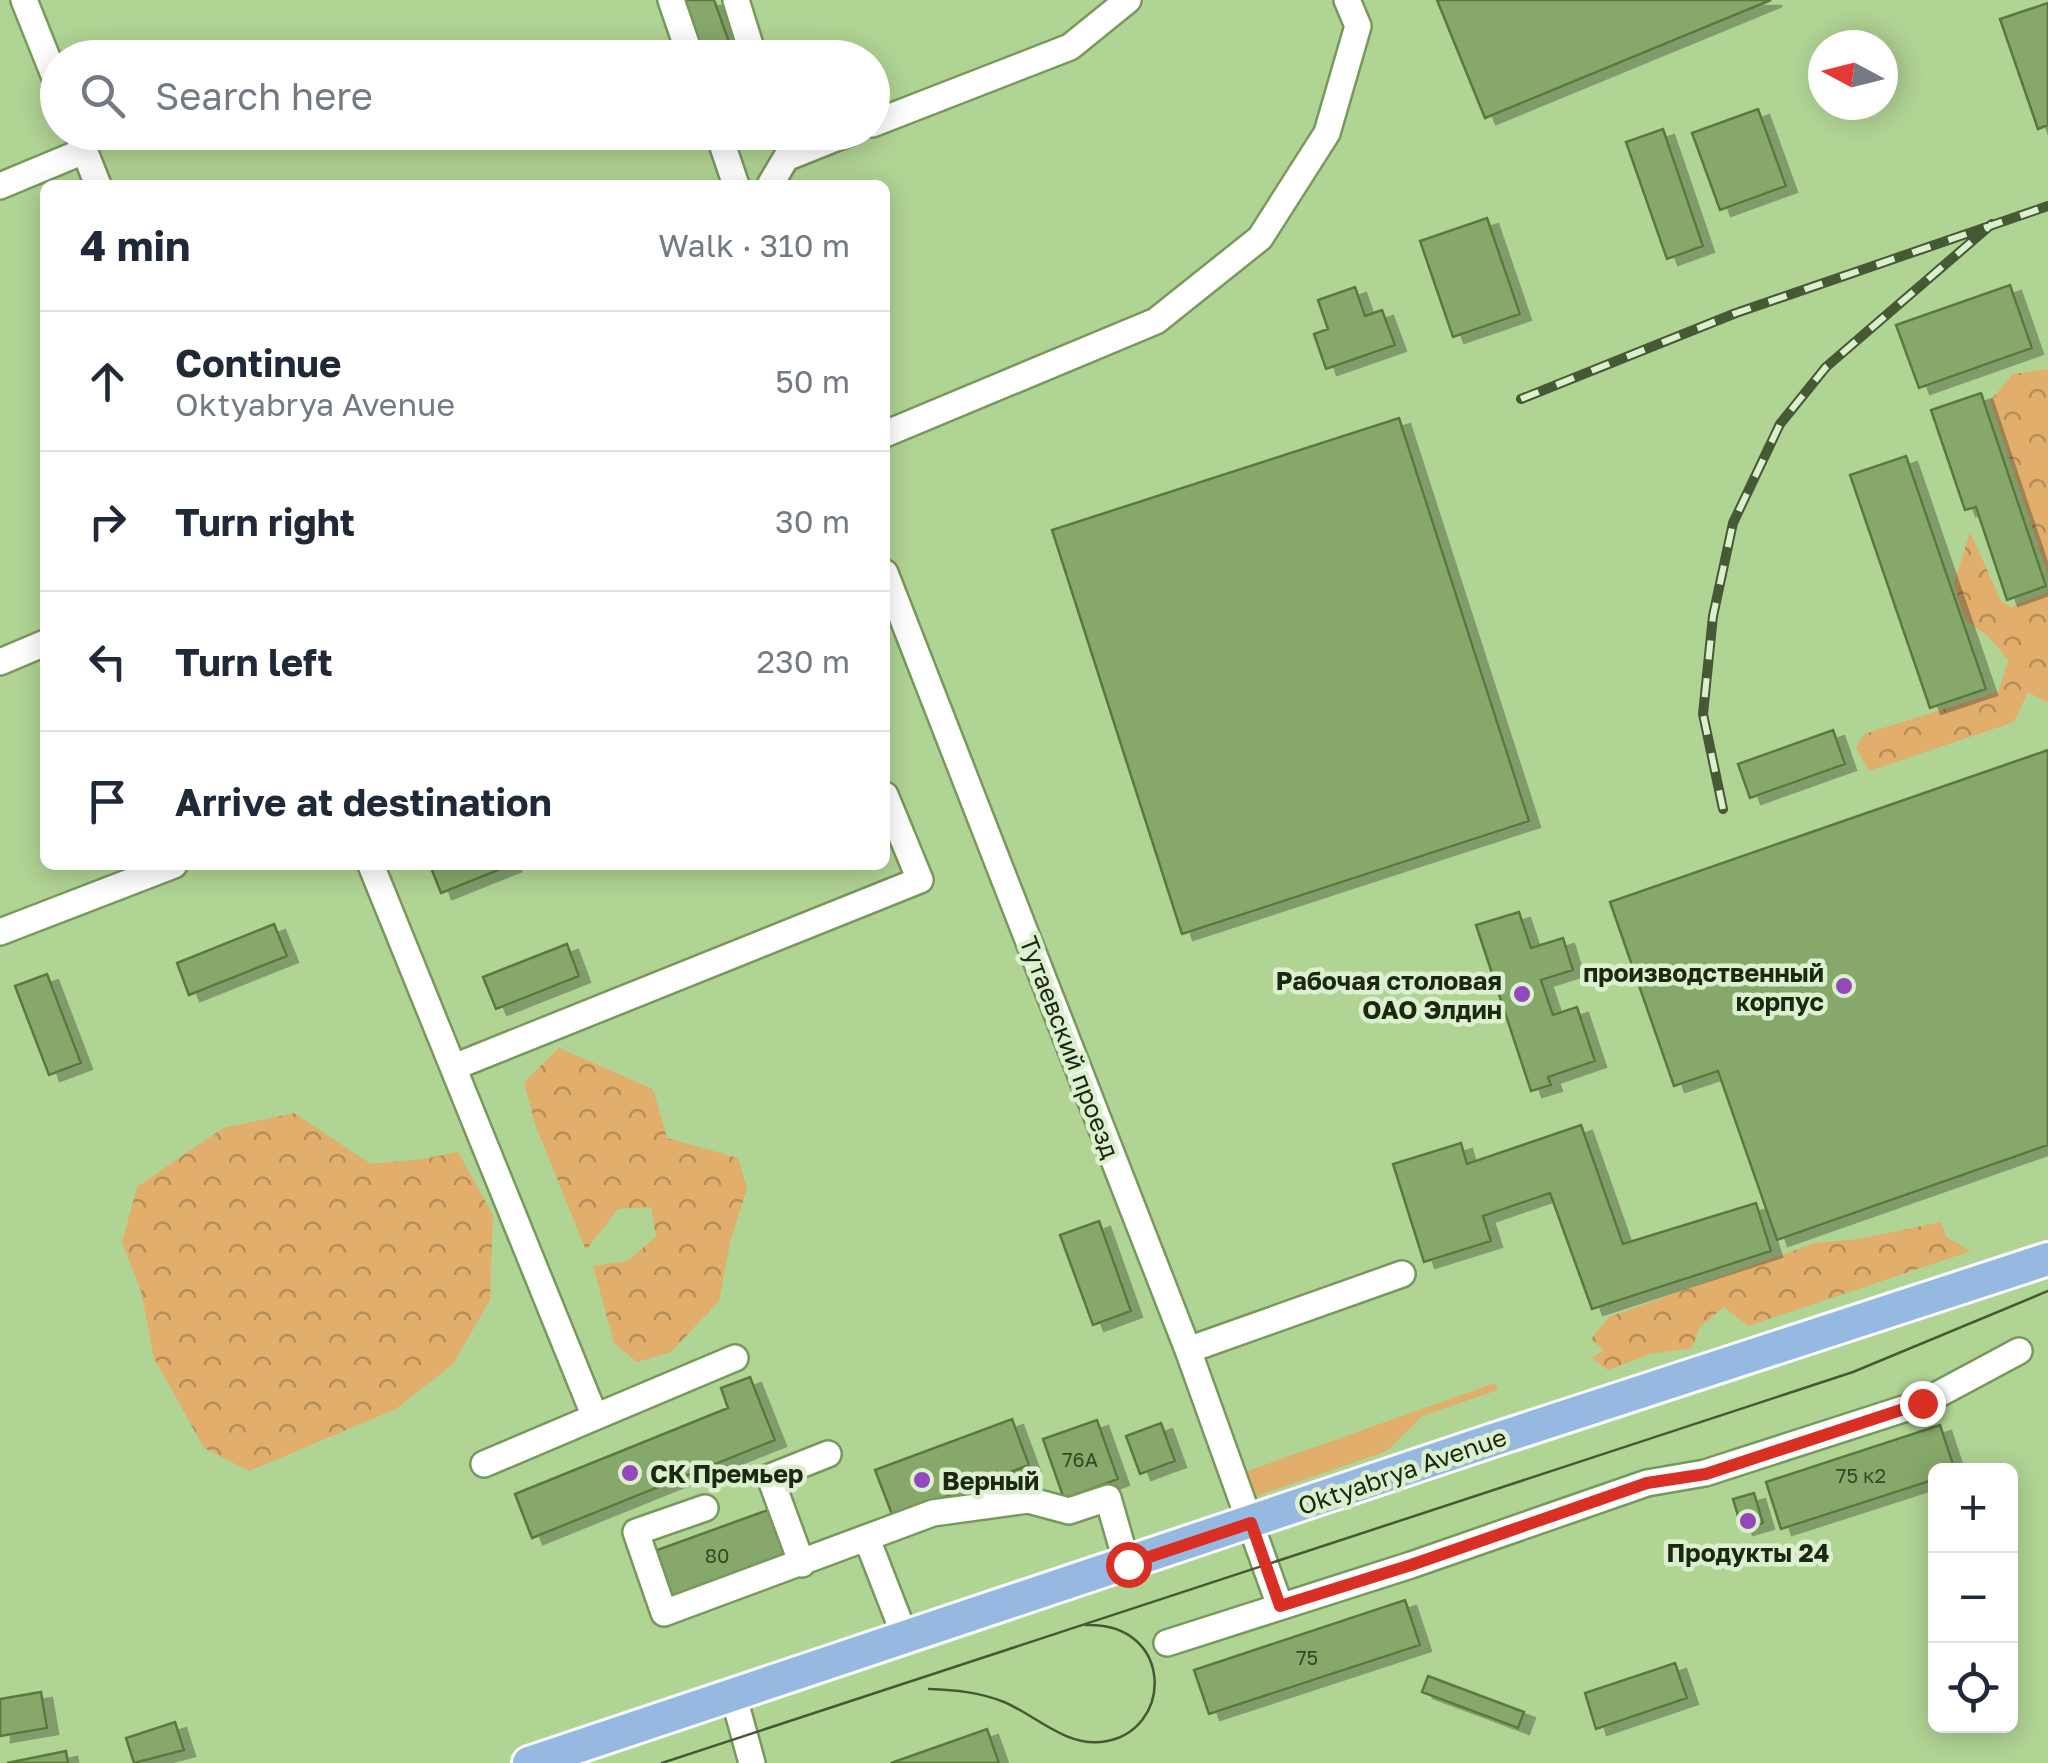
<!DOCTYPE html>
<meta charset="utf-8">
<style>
:root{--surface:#fff;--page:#f6f6f7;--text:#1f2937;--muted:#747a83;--line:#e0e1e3}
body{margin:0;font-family:"Golos Text",sans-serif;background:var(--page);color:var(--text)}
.controls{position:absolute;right:30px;bottom:30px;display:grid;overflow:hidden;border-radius:15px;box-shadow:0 5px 25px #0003}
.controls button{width:90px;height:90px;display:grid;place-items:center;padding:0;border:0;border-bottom:2px solid var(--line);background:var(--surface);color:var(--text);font:50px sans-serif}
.compass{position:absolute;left:1808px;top:30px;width:90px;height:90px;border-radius:50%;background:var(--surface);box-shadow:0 5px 25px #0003;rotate:277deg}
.stop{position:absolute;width:30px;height:30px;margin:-22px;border:8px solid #d93025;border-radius:50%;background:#fff}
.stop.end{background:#d93025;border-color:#fff;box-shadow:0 2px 10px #0008}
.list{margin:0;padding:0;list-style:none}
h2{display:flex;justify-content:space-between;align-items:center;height:130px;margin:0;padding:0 40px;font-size:42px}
h2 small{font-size:32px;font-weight:400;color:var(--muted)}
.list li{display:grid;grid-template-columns:65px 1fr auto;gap:30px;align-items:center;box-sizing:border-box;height:140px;padding:0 40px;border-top:2px solid var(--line)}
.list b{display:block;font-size:38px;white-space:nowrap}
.list p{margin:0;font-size:32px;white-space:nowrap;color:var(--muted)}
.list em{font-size:32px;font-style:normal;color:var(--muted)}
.icon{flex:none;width:55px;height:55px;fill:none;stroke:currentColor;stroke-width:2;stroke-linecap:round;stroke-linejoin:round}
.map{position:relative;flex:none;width:2048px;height:1763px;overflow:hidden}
.search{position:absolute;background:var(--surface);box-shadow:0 5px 25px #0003;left:40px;top:40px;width:850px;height:110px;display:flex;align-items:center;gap:25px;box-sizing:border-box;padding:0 35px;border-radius:55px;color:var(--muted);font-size:38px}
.panel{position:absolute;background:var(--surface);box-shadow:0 5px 25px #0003;left:40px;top:180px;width:850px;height:690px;border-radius:15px}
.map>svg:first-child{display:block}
.green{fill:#e1ae6c}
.forest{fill:url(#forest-crowns)}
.building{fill:#86a86a;stroke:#5a7a3e;stroke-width:2.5;filter:url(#shadow)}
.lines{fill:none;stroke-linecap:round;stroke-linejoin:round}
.minor-casing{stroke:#77995c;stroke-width:30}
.major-casing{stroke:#fff;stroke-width:38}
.minor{stroke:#fff;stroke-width:25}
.major{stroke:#95b9e0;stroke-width:32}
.tram{stroke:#455935;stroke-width:2.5}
.rail-casing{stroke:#455935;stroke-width:10}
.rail{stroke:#dcefce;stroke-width:6;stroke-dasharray:19;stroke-linecap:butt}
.route{stroke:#d93025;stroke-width:12}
.poi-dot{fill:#9449bb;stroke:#dcefce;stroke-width:4}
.labels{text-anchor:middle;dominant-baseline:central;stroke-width:9;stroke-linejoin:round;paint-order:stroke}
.number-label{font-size:20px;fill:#364926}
.poi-label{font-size:25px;font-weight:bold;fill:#1c2910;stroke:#dcefce;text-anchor:end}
.street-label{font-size:25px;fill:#1c2910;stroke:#dcefce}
</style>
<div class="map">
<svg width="2048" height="1763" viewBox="0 0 2048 1763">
<defs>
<pattern id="forest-crowns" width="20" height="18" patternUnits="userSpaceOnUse" patternTransform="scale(2.5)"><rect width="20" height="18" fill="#e1ae6c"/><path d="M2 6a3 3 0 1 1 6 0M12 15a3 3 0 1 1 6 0" fill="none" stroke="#b68e57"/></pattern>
<filter id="shadow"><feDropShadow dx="11" dy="6" stdDeviation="0" flood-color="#0004"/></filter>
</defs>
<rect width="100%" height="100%" fill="#b0d494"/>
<path class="green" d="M1495,1383l3,7 -76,26 -35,35 -134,46 -8,-25z"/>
<path class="forest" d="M2048,369v205l-58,-173 23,-27z
M1970,532l31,69 10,6 37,-15v111l-20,-11 -14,30 -145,49 -13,-24 8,-13 134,-42 10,-32 -20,-24 -23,-16 -11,-36z
M559,1048l94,41 14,49 71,20 9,30 -17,55 -11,58 -48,51 -34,10 -23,-19 -21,-77 34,-5 29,-24 -5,-30 -33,2 -32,41 -50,-123 -12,-45z
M294,1113l77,51 52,-5 35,-7 35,63 -3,85 -37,64 -57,45 -147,62 -45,-23 -50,-90 -13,-67 -19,-49 15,-55 86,-59z
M1941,1222l5,15 25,14 -223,75 -24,-19 -24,20 -8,21 -42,6 -42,16 -17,-12 13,-8 -13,-11 18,-22 206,-74 43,-4z"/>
<path class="building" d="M679,0h35l21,58h-35z
M1437,0h334l-286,118z
M2048,3v122l-10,4 -38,-110z
M1758,109l28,77 -66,24 -28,-77z
M1663,129l40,117 -36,13 -41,-117z
M1487,218l33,96 -67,23 -33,-96z
M2010,285l22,63 -113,40 -23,-63z
M1355,287l10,29 17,-6 13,35 -69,24 -12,-35 14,-5 -10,-29z
M1981,393l65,193 -39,14 -31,-93 -11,3 -34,-100z
M1399,418l130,403 -347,113 -130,-404z
M1906,456l80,233 -56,19 -80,-233z
M1833,730l12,34 -95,34 -12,-34z
M2048,750v395l-271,95 -59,-169 -44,15 -64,-184z
M430,865h81l-70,28z
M1519,912l12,36 32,-10 10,32 -32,10 12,35 24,-8 18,54 -47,16 3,8 -20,6 -55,-166z
M274,924l13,32 -98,39 -12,-32z
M567,944l12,32 -83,33 -13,-32z
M47,974l34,89 -32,12 -34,-89z
M1581,1125l42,119 133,-41 15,48 -179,58 -42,-116 -67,23 8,25 -67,21 -31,-98 68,-21 6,21z
M1099,1221l32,90 -38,14 -33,-90z
M750,1377l25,63 -243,98 -17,-44 213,-86 -7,-20z
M1012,1419l17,46 -136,52 -18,-47z
M1097,1420l21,59 -54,20 -21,-60z
M1161,1423l14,38 -35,13 -14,-38z
M1940,1425l15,45h-19v9l-155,50 -15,-47z
M1754,1493l9,30 -21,6 -9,-30z
M768,1510l17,47 -119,43 -17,-47z
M1405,1600l15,45 -211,69 -15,-44z
M1675,1663l12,35 -91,31 -11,-36z
M1428,1676l96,36 -6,16 -96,-36z
M41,1692l6,36 -47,8v-37z
M175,1722l9,28 -50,13 -8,-25z
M987,1729l12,34h-108z
M66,1751l2,12h-61z"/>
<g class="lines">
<defs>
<path id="minor" d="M24,0l34,85
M671,0l20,58
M736,0l18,58
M872,124l198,-77 58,-47
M77,132l21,53
M718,132l18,53
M770,185l16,-27 65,-26
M0,186l84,-35
M885,434l271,-113 104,-83 67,-105 31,-107 -11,-26
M885,573l303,777 92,256
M0,662l45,-19
M371,865l224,552 -111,47
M0,932l174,-67
M454,1067l466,-187 -35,-85
M1188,1350l214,-76
M595,1417l140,-59
M705,1508l-69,24 28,81 269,-100 95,-13 41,11 39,-13 19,66
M867,1539l39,100
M802,1564l-32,-87 58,-23
M1167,1643l244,-78 236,-82 58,-10 217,-70 97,-52
M733,1694l19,69"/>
<path id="major" d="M529,1763l958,-321 561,-183"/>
</defs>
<use href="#minor" class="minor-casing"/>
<use href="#major" class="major-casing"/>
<use href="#minor" class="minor"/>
<use href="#major" class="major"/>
<path class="tram" d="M929,1689c26,1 50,3 75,13 31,13 61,44 97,40 74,-8 74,-121 -16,-117
M662,1763l1191,-391 195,-81"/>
<defs>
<path id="rail" d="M1521,399l215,-86 312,-107
M1723,809l-20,-95 10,-98 20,-93 47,-99 46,-57 166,-143"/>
</defs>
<use href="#rail" class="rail-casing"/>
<use href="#rail" class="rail"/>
</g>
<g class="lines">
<path class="route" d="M1128,1564l123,-41 29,83 131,-41 236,-82 59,-9 216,-71"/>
</g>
<g class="poi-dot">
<circle cx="1844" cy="986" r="10"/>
<circle cx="1522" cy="994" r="10"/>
<circle cx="630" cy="1473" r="10"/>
<circle cx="922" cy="1480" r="10"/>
<circle cx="1748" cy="1521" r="10"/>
</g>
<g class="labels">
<g class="number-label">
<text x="1080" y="1459">76А</text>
<text x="1861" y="1475">75 к2</text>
<text x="717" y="1555">80</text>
<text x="1307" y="1657">75</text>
</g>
<g class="poi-label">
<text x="1824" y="972">производственный<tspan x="1824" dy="29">корпус</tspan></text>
<text x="1502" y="980">Рабочая столовая<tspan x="1502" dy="29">ОАО Элдин</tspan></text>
<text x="650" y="1473" text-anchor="start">СК Премьер</text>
<text x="942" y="1480" text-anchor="start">Верный</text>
<text x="1748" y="1552" text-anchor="middle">Продукты 24</text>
</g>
<g class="street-label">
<text transform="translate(1070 1047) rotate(69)">Тутаевский проезд</text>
<text transform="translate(1402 1471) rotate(-19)">Oktyabrya Avenue</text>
</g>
</g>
</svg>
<div class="controls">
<button>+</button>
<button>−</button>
<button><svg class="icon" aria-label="locate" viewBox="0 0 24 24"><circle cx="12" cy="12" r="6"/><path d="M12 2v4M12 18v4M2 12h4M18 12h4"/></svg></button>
</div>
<svg class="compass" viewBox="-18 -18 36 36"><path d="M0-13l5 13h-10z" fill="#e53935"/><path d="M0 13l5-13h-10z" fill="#747a83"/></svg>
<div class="stop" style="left:1128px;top:1564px"></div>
<div class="stop end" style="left:1922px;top:1403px"></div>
<div class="search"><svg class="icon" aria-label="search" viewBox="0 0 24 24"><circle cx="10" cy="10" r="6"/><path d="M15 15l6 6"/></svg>Search here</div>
<section class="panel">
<h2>4 min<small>Walk · 310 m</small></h2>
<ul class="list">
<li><svg class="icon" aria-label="ahead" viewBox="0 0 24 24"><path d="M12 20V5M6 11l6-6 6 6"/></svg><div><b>Continue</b><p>Oktyabrya Avenue</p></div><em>50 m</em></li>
<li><svg class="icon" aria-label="right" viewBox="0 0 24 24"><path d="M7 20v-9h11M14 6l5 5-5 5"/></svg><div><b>Turn right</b></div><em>30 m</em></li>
<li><svg class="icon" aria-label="left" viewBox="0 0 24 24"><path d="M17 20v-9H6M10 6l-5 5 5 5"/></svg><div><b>Turn left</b></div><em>230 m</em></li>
<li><svg class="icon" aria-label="arrive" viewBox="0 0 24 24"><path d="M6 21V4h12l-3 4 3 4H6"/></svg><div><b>Arrive at destination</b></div></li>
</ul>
</section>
</div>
